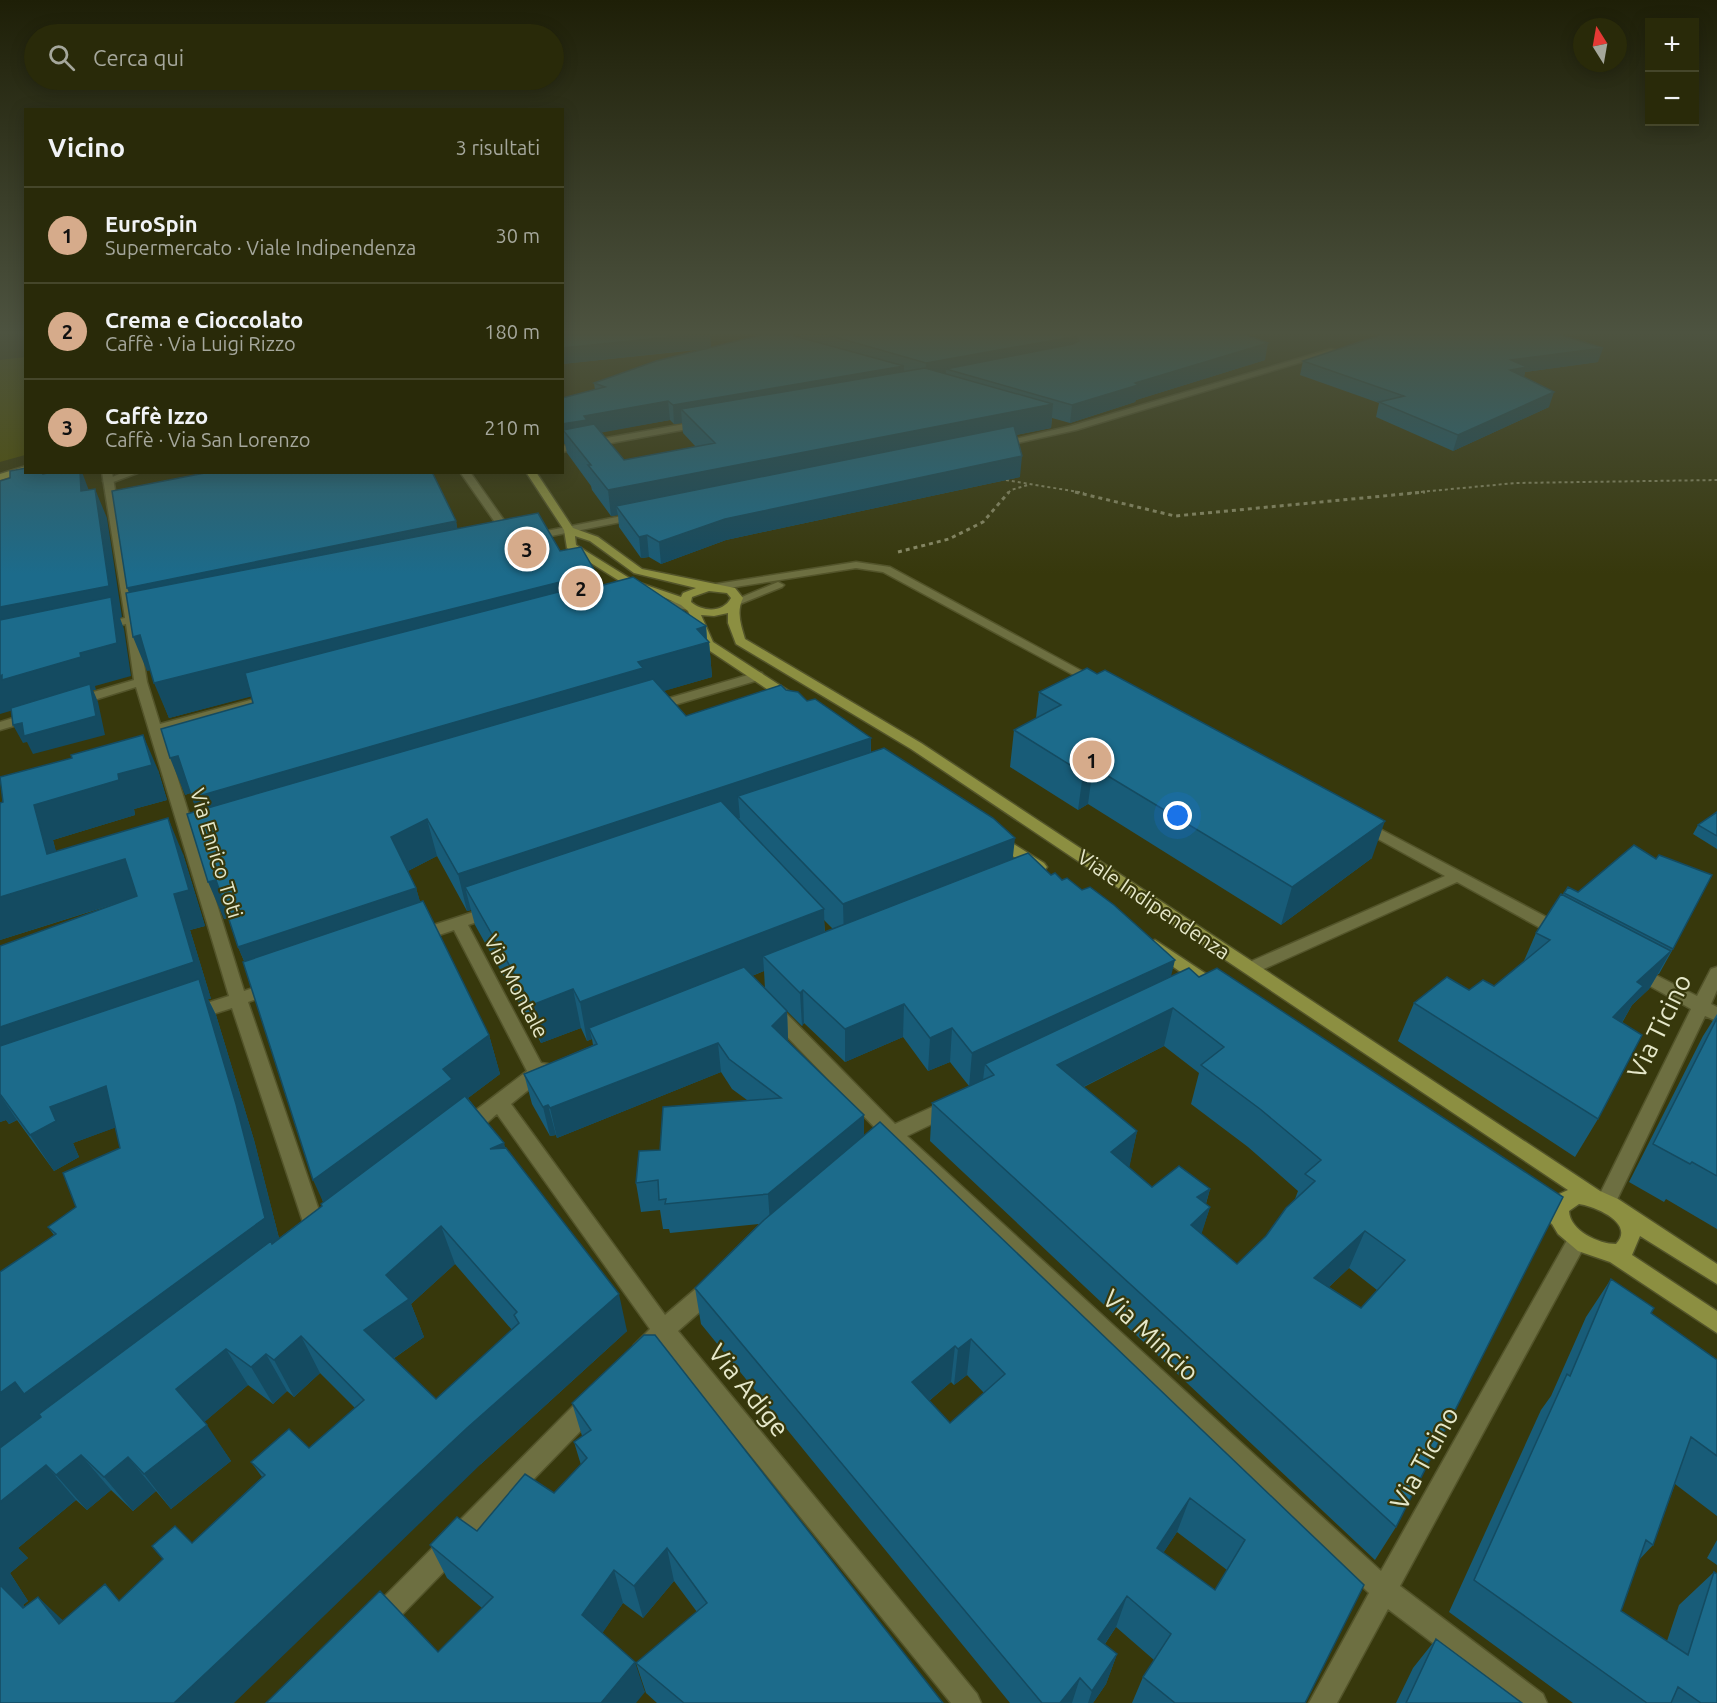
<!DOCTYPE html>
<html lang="it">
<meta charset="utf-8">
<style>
:root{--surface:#292a09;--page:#353617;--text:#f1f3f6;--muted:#a5a79c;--line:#45462a;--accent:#d6ab8b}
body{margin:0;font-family:Ubuntu,sans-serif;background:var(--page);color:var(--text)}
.controls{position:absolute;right:18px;top:18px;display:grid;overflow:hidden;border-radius:0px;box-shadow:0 3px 15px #0003}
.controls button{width:54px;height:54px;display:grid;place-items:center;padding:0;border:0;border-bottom:2px solid var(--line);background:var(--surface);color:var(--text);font:30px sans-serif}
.compass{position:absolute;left:1573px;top:18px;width:54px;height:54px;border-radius:50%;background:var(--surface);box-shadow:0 3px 15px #0003;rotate:349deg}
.you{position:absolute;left:1178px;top:816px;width:21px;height:21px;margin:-15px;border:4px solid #fff;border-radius:50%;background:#1a73e8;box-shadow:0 0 0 9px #1a73e833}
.badge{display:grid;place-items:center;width:39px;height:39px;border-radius:50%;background:var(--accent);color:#111;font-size:20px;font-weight:700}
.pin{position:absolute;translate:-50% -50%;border:3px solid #fff;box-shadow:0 2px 6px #0006}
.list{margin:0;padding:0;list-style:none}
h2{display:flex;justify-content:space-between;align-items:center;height:78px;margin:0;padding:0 24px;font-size:26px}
h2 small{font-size:20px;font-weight:400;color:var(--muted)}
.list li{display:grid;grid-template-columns:39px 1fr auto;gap:18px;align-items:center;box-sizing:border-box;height:96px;padding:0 24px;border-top:2px solid var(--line)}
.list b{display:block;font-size:22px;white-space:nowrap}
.list p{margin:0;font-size:20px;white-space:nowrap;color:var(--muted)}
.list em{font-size:20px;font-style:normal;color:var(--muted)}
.icon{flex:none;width:33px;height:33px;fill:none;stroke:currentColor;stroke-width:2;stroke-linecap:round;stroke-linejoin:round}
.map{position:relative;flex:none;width:1717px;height:1703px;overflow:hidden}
.search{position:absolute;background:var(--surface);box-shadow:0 3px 15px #0003;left:24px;top:24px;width:540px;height:66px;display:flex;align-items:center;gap:15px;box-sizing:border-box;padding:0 21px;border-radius:33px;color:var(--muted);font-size:22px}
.panel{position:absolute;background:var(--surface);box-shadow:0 3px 15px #0003;left:24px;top:108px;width:540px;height:366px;border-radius:0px}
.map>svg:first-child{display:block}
.green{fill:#4f5000}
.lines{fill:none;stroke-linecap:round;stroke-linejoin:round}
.lane-casing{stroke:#53542a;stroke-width:3}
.street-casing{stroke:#53542a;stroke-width:3}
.secondary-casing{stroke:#53542a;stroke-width:3}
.path-far1{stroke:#8b8c67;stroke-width:2;stroke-dasharray:3 3;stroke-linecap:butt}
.path{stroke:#8b8c67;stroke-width:3;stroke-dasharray:4 4;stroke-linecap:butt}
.lane{fill:#6d6f41;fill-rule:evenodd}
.street{fill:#6d6f41;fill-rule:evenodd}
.secondary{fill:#8c8f41;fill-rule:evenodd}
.wall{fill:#185c78;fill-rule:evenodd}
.shaded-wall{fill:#144b61}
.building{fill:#1c6b8b;stroke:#144b61;stroke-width:1.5;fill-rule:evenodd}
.labels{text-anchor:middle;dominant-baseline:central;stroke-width:4.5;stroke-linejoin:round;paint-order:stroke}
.street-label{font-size:21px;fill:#e6e8ca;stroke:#37380c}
.near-street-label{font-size:26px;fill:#e6e8ca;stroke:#37380c}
</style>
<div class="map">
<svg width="1717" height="1703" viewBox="0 0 1717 1703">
<rect width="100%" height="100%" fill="#37380c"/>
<path class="green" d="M25,357v98l-25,7v-102z"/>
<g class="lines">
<defs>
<path id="lane" d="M124,472h16l-32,12 -5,-3z"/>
<path id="street" d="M1331,349l7,2 -262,79 -77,17 -5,-3 77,-18z
M701,421l5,3 -2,2 -142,26v-6z
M102,472h10l24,143 13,-3 6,4 -18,6 10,60 13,42 113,-30 6,4 -1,3 -115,30 81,260 27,-9 6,2 2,4 -2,4 -29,10 79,232 -3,6 -7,3 -7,-3 -3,-6 -75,-226 -38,12 -6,-1 -3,-5 3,-5 41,-13 -93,-309 -58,18 -6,-4 1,-3 61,-18 -8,-56 -24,6 -6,-4 2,-3 27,-5z
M460,472h10l45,64 -1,2h-8z
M637,513l5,3 -1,2 -110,22 -5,-3 5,-3z
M856,562l34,5 212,115 -6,4 -4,-1 -209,-113 -27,-4 -140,22 -6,-3 6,-3z
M778,582l6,3 -2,2 -42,17 -4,1 -6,-3z
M654,598l35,6 6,3 -6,3 -39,-7 -2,-2z
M758,672l4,1 2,3 -2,3 -108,32 -6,-4 1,-3z
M32,712l7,4 -2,3 -37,11v-8z
M1363,820l204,108 2,4 -2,4h-12l-98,-54 -200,90h-12l-2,-4 2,-4 200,-88 -87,-48 -2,-3z
M492,906l6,1 2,4 -2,4 -30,10 73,138 7,1 3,5 -3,5 -37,30 154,211 41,-35 7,-3 7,3 4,7 -4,7 -42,37 299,363 4,9h-30l-289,-357 -12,13 -8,3 -8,-3 -3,-7 3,-7 16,-16 -153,-215c-10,8 -23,24 -38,19l-2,-5 2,-5 68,-52 -73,-141 -36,12 -6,-2 -2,-4 2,-4z
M1638,966l59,30 14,-27 6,-2v23l-6,14 6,3v14l-12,-5 -92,192 -7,2 -7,-2 -3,-6 95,-193 -59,-33 -2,-4 2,-4z
M775,1007l6,1 114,116 46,-21 7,-2 7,2 2,5 -2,5 -48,23 474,435 189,-336 7,-3 7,3 3,6 -3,6 -184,339 143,108 4,9h-35l-124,-94 -51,94h-28l60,-110 -476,-448 -16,10 -7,-2 -3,-6 13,-14 -111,-115 -3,-5 3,-5z
M590,1394l8,3 3,8 -3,8 -209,215 -9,4 -9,-4 -4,-9 4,-9 211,-213z"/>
<path id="secondary" d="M26,466v6l-26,8v-6z
M526,472h10l37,56 25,9 44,32 93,19 8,10c-7,14 -2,27 2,41l176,104 679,448 18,8 99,65v20l-77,-48 -8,19 85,56v22l-107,-71 -32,-11 -20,-17 -6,-10 -21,-14 -3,-6 3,-6 7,-2 14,7 5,-8 11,-5 -657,-441 -175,-105 -8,-21v-10l-14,3 -13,-1 12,27 82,53 1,3 -1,3h-10l-81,-54 -16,-36 -7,-6 -24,-11 -31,-9 -59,-37 -3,-18zM575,536l15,5 44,32 62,15 -13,5 -2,4 -47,-16 -58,-36zM709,591l18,2 4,5c-8,15 -28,14 -40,4l1,-5zM1579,1204c15,2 57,19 37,40 -17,0 -46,-13 -47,-33z
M996,833l48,30 3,4 -3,4h-10l-43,-30 -2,-3 2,-3z
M1155,940l65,43 2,4 -2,4h-12l-59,-41 -2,-4 2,-4z"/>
</defs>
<use href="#lane" class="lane-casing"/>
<use href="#street" class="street-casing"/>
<use href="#secondary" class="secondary-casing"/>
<path class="path-far1" d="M1000,479l84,14
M1008,493l3,-3 17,-5
M1409,493l107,-10 201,-3"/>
<path class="path" d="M1075,492l100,24 250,-24
M898,552l51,-13 34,-17 26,-30"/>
<use href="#lane" class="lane"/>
<use href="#street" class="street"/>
<use href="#secondary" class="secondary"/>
</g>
<path class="wall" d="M562,335h148l1,13 90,-10 -1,-3h447l18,25 -129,40 -1,2 -65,21 -18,-5 -1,10 -35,7 4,42 -294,63 -65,24 -12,-7 -8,1 -22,-31 -1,-12 -7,1 -19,-26 -1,-4 -24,-33 -2,-9h-3v-46l33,-8 -1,-7 112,-34 -144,15zM670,420l4,4 8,-1 1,10 13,14 -72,13 -23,-28z
M1567,335l-1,2 32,25 -73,10 -1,5 25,30 -96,44 -77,-34 3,-14 -79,-28 3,-14z
M456,521l1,8 103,22 36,22 1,9 109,44 1,14 2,2 3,35 -49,14 23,25 100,-26 21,11 64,37v14l142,107 38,16 120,102h28l364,220 -167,330 -21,33 -445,-419 2,-38 37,-17 -19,-24 -22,9 -25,-34 -58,25 -41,-39 -2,3 -15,-15 1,30 76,74v20l500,450 -59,118h-173l11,-26 11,-17 -38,-33 -11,17 12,10 -11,30 -13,19h-83l-309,-379 -6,-36 64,-64 -89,9 -1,-4h-6l-3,-19 -19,2 -5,-29 24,-33 87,-50 -15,-11 -11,-17 -164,66 -1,-3 -6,1 -18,-32 -8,-30 69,-29 -1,-6 -5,2 -6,-13 -40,15 -66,-118 -4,-15 -4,1 -30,-55 -29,15 8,17 4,14 69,133 11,39 -32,24 38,50 121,183 -146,133 -481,239v-431l54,-37 -6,-8 28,-20 44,-59 -4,-21 -43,16 6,14 -25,14 -37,-51 -8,4 -3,-4 -6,2v-176l118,-43 -118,37v-137l158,-33 9,30 -33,9 1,6 -82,25 3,12 127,2 22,72 -15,4 21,69h-3l8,16 38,125 25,98 43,-32 1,-4 -79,-241 -6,-14 -10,-29 -4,1 -27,-108 -7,-18 -5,2 68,-92 -2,-7 -82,22 -19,-48 -3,1zM824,920l9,9 -8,3zM764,971l1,18 -13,-13zM1164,1046l35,27 -8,31 57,43 50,44 -3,8 -29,37 -29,28 -36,-30 9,-27 -4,-3 4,-15 -58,-2 -23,-20 8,-36 -53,-44zM455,1264l57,66 -76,69 -43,-40 31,-22 -13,-33zM1349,1268l28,22 -16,18 -32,-21zM320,1373l35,35 -46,40 -58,14 11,15 -70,66 -72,57 -57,20 -38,-13 -2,-2 5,-4 -18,-28 18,-15 -10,-10 58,-48 11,10 24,-20 22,21 23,-20 15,18 60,-48 -27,-39 44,-37 25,19 14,-13 7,6zM967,1375l17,18 -34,30 -21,-22 22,-19 3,3zM1177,1532l50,38 -12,20 -52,-37z
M1039,692l333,166 -91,67 -193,-121 -10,6 -68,-43 4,-37 22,-12z
M1717,812v37l-24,-15 5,-9z
M1568,887l105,62 -14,25h-1l-9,15 -17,16 -10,18 -24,96 -23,38 -177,-116 16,-38 55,-13 25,-4 29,-23 13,-30z
M1717,1014v215l-51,-30 -2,3 -35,-20 74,-146z
M1611,1279l40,34 66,47v156l-42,-32 -22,61 -14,15 -18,51 46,30 12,-36 35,-33 3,131h-144l-124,-91 92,-202 10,-14 35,-79z
M572,1403l371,300h-286l-11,-10 -10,-30 61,-51 -23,-31 -31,37 -20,-15 -21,30 43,59 -207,-40 44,-44 -35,-30 -17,-33 47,-14 77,-38 27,-28 -7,-23 8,-6z
M1717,1540v25l-10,-7z
M1436,1639l86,64h-126l17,-35z"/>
<path class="shaded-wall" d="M688,335h22l1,13 -149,16v-16z
M1077,336l-2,17 -129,16v8l-21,4 1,-18z
M1268,343l-3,17 -129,40 -1,2 -65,21 2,-18 63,-22z
M1603,348l-5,14 -73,10 -3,10 -17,2 6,-24z
M904,366v18l-223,25 1,14 -8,1 -1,-19z
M1554,392l-5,15 -96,44 5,-16z
M668,401l2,19 -81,15 -26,-5 2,14h-3v-20l22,-8z
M1053,404l-2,24 -429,86 -6,-8 2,9 -7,1 -3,-26z
M1022,456l-2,21 -294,63 -65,24 -2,-22 66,-23z
M80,472h2l9,24 -10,-5z
M95,489l12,29 15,99 -2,1 4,11 7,47 -36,10 1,4h-3l5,12 7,33 -72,19 -6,-12 -4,1 -10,-18 4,-16 -17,5v-107z
M456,521l5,25 -323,68 -11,-26z
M647,535l2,22 -8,1 -2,-21z
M596,573l5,32 -432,113 -15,-35z
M706,626l1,17 2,-1 3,35 -65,19 -440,139 -15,-37 446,-136 59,-33z
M140,635l14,34 -7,2 -14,-34z
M143,735l15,35 9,30 -33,9 1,6 -82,25 10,38 62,-19 17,36 -142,45v-43l47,-43 -13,-49z
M871,738l-1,35 -132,23 2,22 -263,90 -12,-21 6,23 -4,1 -9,-37z
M178,756l15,36 -8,3 -15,-37z
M1093,767l-5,37 -10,6 5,-37z
M168,818l15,36 22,72 -15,4 21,69h-3l8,16 38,125 29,114 -283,196v-57l236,-289 -236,-32v-45l174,-133z
M427,819l10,37 -35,18 -11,-37z
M1385,821l-13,37 -91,67 11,-38z
M1015,838l-4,36 -167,66 -1,-36z
M216,880l16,37 -8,2 -16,-37z
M416,888l11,37 -173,59 -16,-37z
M824,909l1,38 -62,9 1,15 -170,67 -5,-10 3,11 -5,2 -7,-39z
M1671,951l-22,38 -17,16 -11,19 -8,-7 24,-35z
M1175,960l-8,33 -182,71 -2,16 -14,7 3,-34z
M573,989l8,39 -40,15 -9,-38z
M803,990l1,33 -2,3 -2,-33z
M904,1004l-1,33 -58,25v-33z
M1173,1008l-9,38 -113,57 6,-38z
M787,1011l1,29 -14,15 -2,-29z
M952,1028l-2,34 -22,9 2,-33z
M489,1035l11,39 -40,30 -129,115 -18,-39 130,-111z
M718,1043l3,29 -164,66 -7,-30z
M106,1086l22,37 -55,20 6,14 -25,14 -24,-36 20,-28z
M0,1095l17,25 -8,4 -3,-4 -6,2z
M548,1105l8,30 -6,1 -7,-29z
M864,1115v29l-94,79 -2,-29z
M1137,1131l-8,38 -18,-17z
M504,1143l11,38 -25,-32z
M1210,1189l-7,24 7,-6 -12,38 -18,17 17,-65z
M441,1226l14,38 -44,40 13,33 -43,30 -17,-37 22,-55z
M1365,1231l-16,37 -50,47 15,-37z
M619,1294l8,37 -146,133 -247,239h-60l293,-275z
M301,1336l19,37 -26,24 -20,-37z
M971,1339l-4,36 -13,10 4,-36z
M955,1346l-4,36 -41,35 2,-35z
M226,1349l22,36 -47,40 -25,-36z
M266,1354l21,37 -14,13 -22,-37z
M207,1425l24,36 -60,48 -27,-35z
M81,1455l30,35 -24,20 -31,-35z
M128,1457l28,34 -23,20 -29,-34z
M46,1465l30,35 -58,48 10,10 -18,15 18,28 -5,4 34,35 -34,-32 -23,-23v-83z
M1190,1498l-13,34 -32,49 12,-33z
M667,1548l7,33 -31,37 -9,-32z
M614,1570l9,33 -30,44 -11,-32z
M1127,1596l-11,31 -28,42 10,-30z
M38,1597l34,32 -13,-5z
M1117,1654l-11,30 -13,19h-5l4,-12z
M635,1662l10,30 -9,11h-35z
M1080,1678l-8,25h-12z"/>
<path class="building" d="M562,335h126l-126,13z
M761,335h30l113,31 -231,39 -5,-4 -84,15 3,4 -25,4v-26l43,-11 -11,-4 62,-22z
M828,335h419l21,8 -133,40 3,2 -66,20 -126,-36 127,-25 6,-3 -2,-5 -151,27z
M1380,335h181l42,13 -92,12 16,7 -17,3 44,22 -96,43 -79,-33 25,-6 -101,-35z
M925,368l128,36 -445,86 -20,-25h3l-28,-35 31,-6 30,36 91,-17 -34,-34z
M1014,426l8,30 -297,63 -66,23 -12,-7 -8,2 -23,-31z
M26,468v4h17v2l8,-2h29l1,19 14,-2 14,97 -109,21v-126l10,-3v-7z
M210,472h222l24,49 -329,67 -15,-97z
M538,513l22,38 21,-4 15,26 -442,110 -14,-48 -7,2 -7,-44z
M633,577l73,49 -9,3 12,13 -71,20 5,6 -451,130 -14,-42 -8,2 -9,-29 92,-26 -8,-30 356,-92 2,4z
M111,597l6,46 -37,10 1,4 -79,23v-5l-2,1v-56z
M1087,668l10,6 8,-4 280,151 -93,66 -199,-120 -10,6 -69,-43 47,-25 -22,-13z
M653,679l33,37 95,-31 5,5 12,2 9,9 8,-2 56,39 -413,136 -31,-55 -36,18 25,51 -178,59 -22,-67 -8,2 -21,-68z
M90,684l6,32 -72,20 -2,-13 -9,2 -2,-17z
M143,735l9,30 -34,9 1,6 -85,25 13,49 121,-36 21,72 -15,4 20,68 -194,65v-81l137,-50 -12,-37 -125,38v-94l3,-1 -3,-25 72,-19 -1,-3z
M884,748l109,70 22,20 -172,66 -105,-108z
M721,801l103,108 -244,93 -7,-13 -41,16 -67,-118z
M1717,812v24l-19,-11z
M1634,845l22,14 3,-4 53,20 -39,74 -109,-56 4,-6 10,5z
M1028,853l23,22 4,-2 7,7 5,-2 15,12 8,-3 24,18 61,55 -203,93 -20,-25 -22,10 -26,-34 -59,25 -42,-39 -3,3 -37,-37z
M1561,894l110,57 -34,31 6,4 -30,31 29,18 -44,84 -184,-116 33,-26 22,13 14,-10 11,6 56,-46 -14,-7z
M423,901l66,134 -46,34 9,10 -139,101 -70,-218z
M744,967l43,44 -15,15 92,89 -96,79 -103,10 1,-5 -7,1 -1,-20 -22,3 3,-32 21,-1 3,-43 118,-9 -52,-39 -11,-16 -168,65 -2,-3 -5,2 -19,-33 73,-30 -8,-16z
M1189,968l10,9 18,-9 346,229 -167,330 -464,-424 62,-28 -9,-11zM1173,1008l51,39 -23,18 59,44 61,51 -16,14 10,7 -29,27 -20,28 -29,28 -46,-39 19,-18 -13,-10 13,-8 -31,-23 -27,21 -41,-35 26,-21 -80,-66zM1365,1231l40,29 -44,48 -47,-30z
M199,979l37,125 29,114 -241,176 -9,-12 -15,11v-121l56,-38 -8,-7 28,-20 -13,-34 57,-25 -14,-62 -56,21 6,14 -26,14 -30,-41v-48z
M1717,1018v158l-25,-14 -2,2 -37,-20z
M465,1096l39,47 -14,6 16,-1 113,146 -152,134 -293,275h-174v-118l23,23 15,-11 21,27 46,-40 14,17 44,-42 -11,-13 23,-20 17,17 73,-68 -14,-13 38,-33 20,19 55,-48 -63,-64 -27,24 -8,-6 -15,13 -25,-18 -50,40 31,36 -63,49 -16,-17 -24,20 -23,-22 -25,20 -10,-10 -46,37v-54l41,-31 -2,-3 232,-173 1,3 50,-38 -1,-2zM441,1226l76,86 -3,3 5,8 -83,76 -72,-69 45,-31 -23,-24z
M880,1122l484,463 -59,118h-130l-32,-26 28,-43 -44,-38 -29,43 19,15 -25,37 -12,-13 -20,25h-18l-347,-415 69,-68zM971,1339l34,35 -55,49 -38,-41 43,-36 3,3zM1190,1498l55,42 -30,50 -58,-42z
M1611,1279l43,29 -3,5 66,47v96l-26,-19 -38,108 -7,-5 -25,71 67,44 26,-83 3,2v129h-16l-23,-16 -7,16h-24l-173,-123 93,-206 3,2z
M644,1335h11l288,368h-259l-48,-40 71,-60 -40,-55 -33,38 -20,-16 -32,45 53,47 -34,41h-335l114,-112 58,61 55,-55 -63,-52 27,-28 20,14 48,-57 29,19 33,-35 -13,-16 17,-12 -19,-27z
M1436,1639l86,64h-116z"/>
<linearGradient id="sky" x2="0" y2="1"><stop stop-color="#1e1f07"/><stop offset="0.58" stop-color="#4d5340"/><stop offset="1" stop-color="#4d5340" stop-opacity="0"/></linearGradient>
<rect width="1717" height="574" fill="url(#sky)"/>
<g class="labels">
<g class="street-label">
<text transform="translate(217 853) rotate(73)">Via Enrico Toti</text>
<text transform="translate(1154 904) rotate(34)">Viale Indipendenza</text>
<text transform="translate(517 986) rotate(62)">Via Montale</text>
</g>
<g class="near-street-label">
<text transform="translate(1659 1026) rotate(-64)">Via Ticino</text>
<text transform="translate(1151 1335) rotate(43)">Via Mincio</text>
<text transform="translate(749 1390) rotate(51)">Via Adige</text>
<text transform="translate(1424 1458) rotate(-61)">Via Ticino</text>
</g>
</g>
</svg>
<div class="controls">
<button>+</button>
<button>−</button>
</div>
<svg class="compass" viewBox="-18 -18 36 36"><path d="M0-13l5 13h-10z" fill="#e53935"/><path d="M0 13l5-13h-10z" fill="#a5a79c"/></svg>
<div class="you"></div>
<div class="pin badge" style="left:1092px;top:760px">1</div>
<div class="pin badge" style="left:581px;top:588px">2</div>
<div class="pin badge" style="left:527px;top:549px">3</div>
<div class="search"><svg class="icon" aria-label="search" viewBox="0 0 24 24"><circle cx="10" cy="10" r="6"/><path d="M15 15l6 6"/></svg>Cerca qui</div>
<section class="panel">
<h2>Vicino<small>3 risultati</small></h2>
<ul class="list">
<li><span class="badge">1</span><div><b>EuroSpin</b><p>Supermercato · Viale Indipendenza</p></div><em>30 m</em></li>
<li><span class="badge">2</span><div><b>Crema e Cioccolato</b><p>Caffè · Via Luigi Rizzo</p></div><em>180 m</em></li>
<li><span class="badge">3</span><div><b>Caffè Izzo</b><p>Caffè · Via San Lorenzo</p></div><em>210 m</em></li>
</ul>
</section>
</div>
